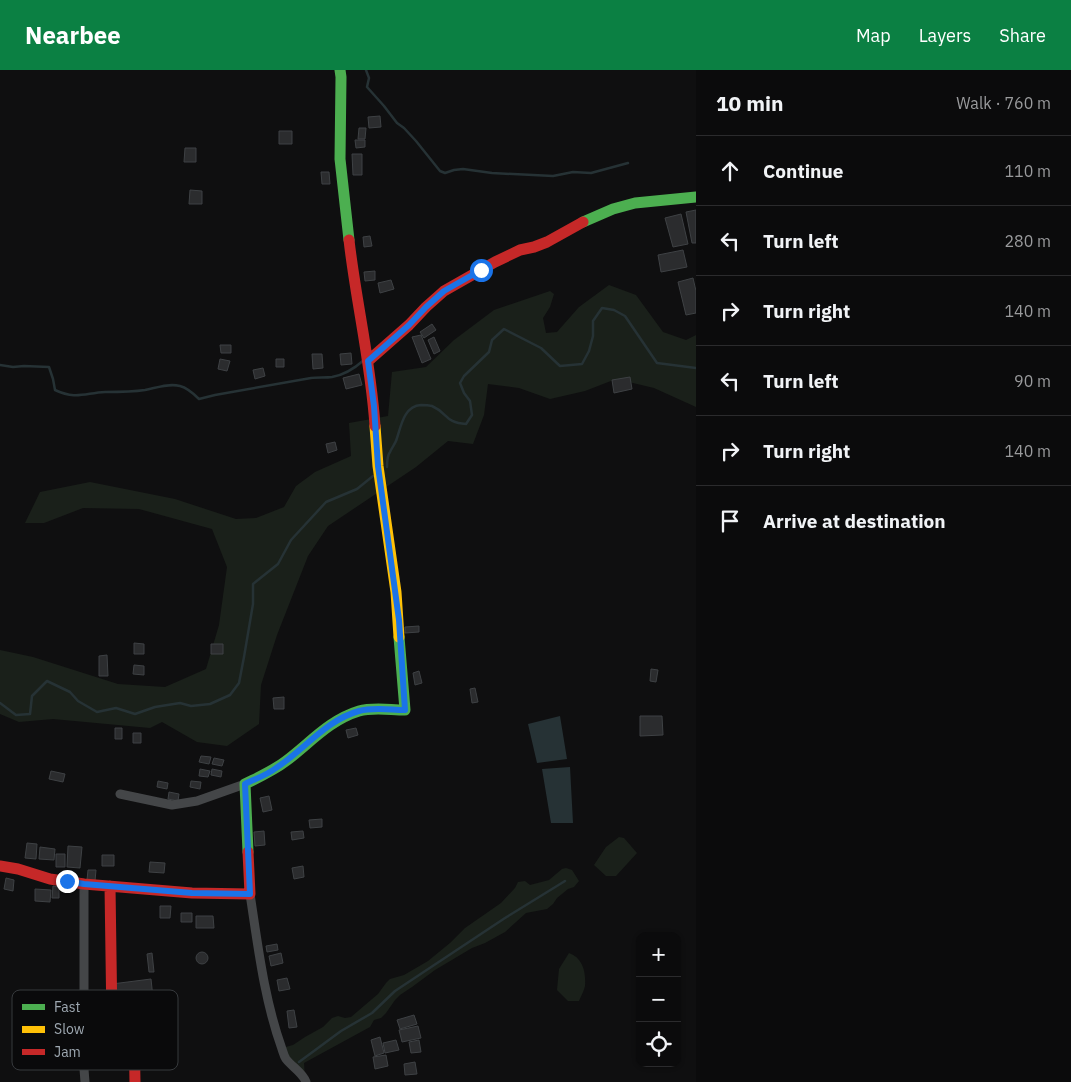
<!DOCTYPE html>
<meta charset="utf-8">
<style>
:root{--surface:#0b0b0c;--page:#141415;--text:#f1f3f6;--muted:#9a9b9d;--line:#2b2b2d;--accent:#0b8043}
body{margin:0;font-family:"IBM Plex Sans",sans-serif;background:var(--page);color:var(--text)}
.controls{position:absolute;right:15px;bottom:15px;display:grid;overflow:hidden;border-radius:10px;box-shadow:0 1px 4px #0004}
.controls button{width:45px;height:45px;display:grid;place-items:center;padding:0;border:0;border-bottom:1px solid var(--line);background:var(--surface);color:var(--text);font:25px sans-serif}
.stop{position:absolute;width:15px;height:15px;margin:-11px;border:4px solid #1a73e8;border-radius:50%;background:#fff}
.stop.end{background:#1a73e8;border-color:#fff;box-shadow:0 1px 5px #0008}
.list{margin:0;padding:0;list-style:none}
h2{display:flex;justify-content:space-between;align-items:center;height:65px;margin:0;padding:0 20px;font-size:21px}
h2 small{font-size:16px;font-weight:400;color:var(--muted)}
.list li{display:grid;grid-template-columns:32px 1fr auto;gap:15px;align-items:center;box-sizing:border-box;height:70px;padding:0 20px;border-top:1px solid var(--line)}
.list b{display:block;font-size:19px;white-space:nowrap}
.list em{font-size:16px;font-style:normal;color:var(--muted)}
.icon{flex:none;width:28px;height:28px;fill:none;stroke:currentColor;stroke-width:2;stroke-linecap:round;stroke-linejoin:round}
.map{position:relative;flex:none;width:696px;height:1012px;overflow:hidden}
header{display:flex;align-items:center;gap:30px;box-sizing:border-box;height:70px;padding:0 25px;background:var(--accent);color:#fff}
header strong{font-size:24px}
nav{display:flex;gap:28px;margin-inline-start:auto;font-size:18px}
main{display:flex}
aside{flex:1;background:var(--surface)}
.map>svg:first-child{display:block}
.green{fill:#1a201a}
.water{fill:#263235}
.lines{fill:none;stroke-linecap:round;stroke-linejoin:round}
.stream{stroke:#263235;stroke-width:2.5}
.building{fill:#2b2c2e;stroke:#3e4144}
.street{stroke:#444648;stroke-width:9}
.fast{stroke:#4caf50;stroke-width:11}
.slow{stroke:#ffc107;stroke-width:11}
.jam{stroke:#c62828;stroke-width:11}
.route{stroke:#1a73e8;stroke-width:6}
.key{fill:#0a0a0b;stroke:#373a3d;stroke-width:1}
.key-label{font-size:14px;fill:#9fa9b2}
</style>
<header>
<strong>Nearbee</strong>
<nav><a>Map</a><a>Layers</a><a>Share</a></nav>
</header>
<main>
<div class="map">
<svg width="696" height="1012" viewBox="0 0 696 1012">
<rect width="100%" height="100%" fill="#0f0f10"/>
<path class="green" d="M609,215l27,10 27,37 23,8 10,-5v72l-42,-19 -38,-9 -31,12 -35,8 -31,-11 -31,-4 -4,31 -11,29 -25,-3 -32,26 -88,59 -20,30 -31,79 -16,50 -2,39 -32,22 -30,-4 -35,-20 -12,6 -97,-9 -34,3 -19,-8v-64l33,7 85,27 47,3 41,-18 13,-44 8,-58 -15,-38 -73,-20 -56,-1 -39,15h-19l15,-31 50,-10 85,17 61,20 20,-1 28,-11 12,-21 19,-14 36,-16 -2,-33 39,-7 4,-44 34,-5 28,-27 40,-30 56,-19 4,3 -4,13 -7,11 3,15 11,-1 22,-25z
M619,767l5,1 13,15 -21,23h-10l-12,-11 12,-18z
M566,798l6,2 7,11 -5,6 -6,2 -11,9 -4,6 -6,5 -21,4 -21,19 -20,11 -13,5 -37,22 -23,17 -12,8 -5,5 -9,13 -5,5 -7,2 -4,7 -66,36 1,15 -23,-30 11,-3 12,-8 18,-10 9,-9 6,-2 7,2 6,-1 27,-23 8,-11 4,-4 14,-4 24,-14 22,-18 15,-15 36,-25 14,-15 3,-6 7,-1 5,4 19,-5 13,-11z
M569,883c14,5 17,19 16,33 -1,5 -4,10 -6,15h-11l-11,-11 2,-21z"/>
<path class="water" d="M560,646l7,43 -30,4 -9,-39z
M570,697l3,56h-22l-9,-54z"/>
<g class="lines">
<path class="stream" d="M366,0l3,8 -2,9 17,19 13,17 7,5 12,13 24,30 5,2 9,-3 9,-1 29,4 61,3 20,-4 18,1 37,-10
M0,295l13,2 11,-1 25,1 4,12 2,11c21,10 30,3 50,2 13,0 27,0 40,-2 11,-2 23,-7 35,-4 8,2 14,8 19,13l16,-4 96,-17c7,-1 14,0 21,-1 12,-2 23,-9 32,-17
M387,397c0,-5 0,-11 3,-15 2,-5 6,-9 7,-14 4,-12 7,-32 24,-33 4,0 7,0 11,1 16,7 13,17 34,18l6,-9 -2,-14 -6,-8 -4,-10 4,-7 25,-24 3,-12 12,-11 37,19 19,18 22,-2 7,-13 4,-15v-15l9,-13 12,2 11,6 32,47 39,5
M0,633l16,12 14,-1 2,-18 15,-15 23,11 8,9 19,11 19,-4 19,6 20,-7 25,-4 11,3 19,-2 20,-9 9,-12 5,-26 9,-53v-20l25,-20 13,-24 35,-38 31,-13 16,-13
M299,992l42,-31 31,-18 23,-22 110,-73 60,-37"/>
</g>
<path class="building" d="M380,46l1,11 -12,1 -1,-11z
M359,58h7l-1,11h-7z
M279,61h13v13h-13z
M355,70h10v7l-9,1z
M185,78h11v14h-12z
M352,84h10v21h-9z
M321,102h8l1,12h-8z
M190,120l12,1v13h-13z
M696,140v33h-4l-6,-31z
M681,144l7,30 -15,3 -8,-29z
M370,166l2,10 -8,1 -1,-10z
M683,180l4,17 -26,5 -3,-17z
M375,201v9l-10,1 -1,-9z
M693,208l3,13v22l-10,2 -8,-33z
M391,210l3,9 -14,4 -2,-10z
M432,254l4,6 -12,8 -4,-6z
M421,265l10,24 -9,4 -10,-26z
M434,267l6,14 -6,3 -6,-14z
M220,275h11v8h-10z
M351,283l1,11 -11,1 -1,-11z
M312,284h10l1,14 -10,1z
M220,289l10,2 -3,10 -9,-2z
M276,289h8v8h-8z
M263,298l2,8 -10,3 -2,-9z
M359,304l3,11 -16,4 -3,-11z
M630,307l2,12 -18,4 -2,-13z
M335,372l2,8 -9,3 -2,-9z
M419,556v6l-14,1v-6z
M134,573l10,1v10h-10z
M211,574h12v10h-12z
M107,585l1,21h-9v-20z
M134,595l10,1v9l-11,-1z
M651,599l7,1 -2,12 -6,-1z
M419,601l3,12 -7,2 -2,-12z
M475,618l3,14 -6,1 -2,-14z
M284,627v12h-10l-1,-11z
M640,646h22l1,19 -23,1z
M115,658h7v11h-7z
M356,658l2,7 -10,3 -2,-8z
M133,663h8v10h-8z
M201,686l10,1 -2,7 -10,-2z
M214,688l10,2 -2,6 -10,-2z
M200,699l10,2 -2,6 -9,-1z
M212,699l10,2 -1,6 -10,-2z
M51,701l14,3 -2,8 -14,-3z
M158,711l10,2 -1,6 -10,-2z
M191,711l10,1 -1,7 -10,-2z
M169,722l10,2 -1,7 -10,-2z
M269,726l3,14 -9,2 -3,-14z
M322,749v8l-12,1 -1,-8z
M264,761l1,14 -10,1 -1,-14z
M303,761l1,7 -12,2 -1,-8z
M27,773l10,1 -1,15 -11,-1z
M68,776l14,1 -2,21 -13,-1z
M40,777l15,2 -1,11 -15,-1z
M56,784h9v13h-9z
M102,785h12v11h-12z
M150,792l15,1 -1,10 -15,-1z
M303,796l1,11 -10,2 -2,-11z
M88,800h8l-1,11 -8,-1z
M6,808l8,2 -1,11 -9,-2z
M53,816l6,1v11h-7z
M35,819l16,1 -1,12 -15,-1z
M160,836h11l-1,12h-10z
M181,843h11v9h-11z
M196,846h17l1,12h-18z
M277,874l1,6 -11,2 -1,-6z
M196 888a6 6 0 1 1 12 0a6 6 0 1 1-12 0Z
M152,883l2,19h-5l-2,-18z
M281,883l2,10 -12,3 -2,-10z
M287,908l3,11 -11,2 -2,-11z
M151,909l2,19 -39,4 -2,-18z
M294,940l3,17 -8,1 -2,-17z
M414,945l3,9 -17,5 -3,-9z
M418,956l3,12 -19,4 -3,-12z
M380,967l4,16 -9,3 -4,-16z
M396,970l3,10 -14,3 -2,-10z
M419,970l2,12 -10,1 -2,-11z
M386,985l2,11 -13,3 -2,-12z
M415,992l2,12 -12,1 -1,-11z"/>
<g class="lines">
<path class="street" d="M120,724l52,11 25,-4 48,-17
M84,814v125
M250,824c8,52 14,105 32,155 1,3 2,7 4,10 5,7 17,14 20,23
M85,1012l-3,-39 4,-8 24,-4 2,-7"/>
<path class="fast" d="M340,0l1,7 -1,82 9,81
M583,152l30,-13 22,-6 61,-6
M248,782l-3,-68c14,-7 28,-13 41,-23 23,-17 43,-41 73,-50 14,-4 31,-1 46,-1l-6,-73"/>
<path class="slow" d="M375,356l3,40 18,126 3,45"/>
<path class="jam" d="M349,170c7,62 22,123 26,186
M368,291l41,-36 17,-18 18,-16 51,-29 25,-12 14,-3 13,-5 36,-20
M0,796l18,3 32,10 34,5 108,9 58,1 -2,-42
M110,816l2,138 3,5 19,-1 1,54"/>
</g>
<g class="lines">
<path class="route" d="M67,811l17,3 108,9 58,1 -5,-110c10,-5 22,-9 31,-16 28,-18 50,-48 83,-57 14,-4 32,-1 46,-1l-6,-90 -21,-154 -4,-60 -6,-45 41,-36 17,-18 18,-16 37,-21"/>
</g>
<rect x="12" y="920" width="166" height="80" rx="8" class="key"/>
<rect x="22" y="934" width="23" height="6" fill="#4caf50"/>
<rect x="22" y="956" width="23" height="7" fill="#ffc107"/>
<rect x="22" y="979" width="23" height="6" fill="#c62828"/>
<g class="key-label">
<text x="54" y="942">Fast</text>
<text x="54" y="964">Slow</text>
<text x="54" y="987">Jam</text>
</g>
</svg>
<div class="controls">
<button>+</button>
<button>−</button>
<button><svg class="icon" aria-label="locate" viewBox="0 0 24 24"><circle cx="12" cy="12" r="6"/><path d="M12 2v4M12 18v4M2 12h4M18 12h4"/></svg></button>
</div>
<div class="stop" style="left:481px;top:200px"></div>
<div class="stop end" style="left:67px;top:811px"></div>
</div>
<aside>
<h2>10 min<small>Walk · 760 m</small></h2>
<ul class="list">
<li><svg class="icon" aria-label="ahead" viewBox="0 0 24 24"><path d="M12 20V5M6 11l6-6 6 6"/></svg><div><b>Continue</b></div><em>110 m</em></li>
<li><svg class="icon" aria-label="left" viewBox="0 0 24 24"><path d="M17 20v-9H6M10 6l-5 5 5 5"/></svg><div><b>Turn left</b></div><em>280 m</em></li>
<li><svg class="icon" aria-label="right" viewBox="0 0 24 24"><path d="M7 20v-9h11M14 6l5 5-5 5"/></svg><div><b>Turn right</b></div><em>140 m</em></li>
<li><svg class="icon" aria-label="left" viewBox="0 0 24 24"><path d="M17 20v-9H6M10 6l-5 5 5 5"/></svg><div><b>Turn left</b></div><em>90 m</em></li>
<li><svg class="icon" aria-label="right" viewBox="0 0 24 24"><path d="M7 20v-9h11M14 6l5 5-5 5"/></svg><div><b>Turn right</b></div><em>140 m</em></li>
<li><svg class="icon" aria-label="arrive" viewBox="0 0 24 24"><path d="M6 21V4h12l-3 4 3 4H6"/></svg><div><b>Arrive at destination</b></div></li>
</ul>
</aside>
</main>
